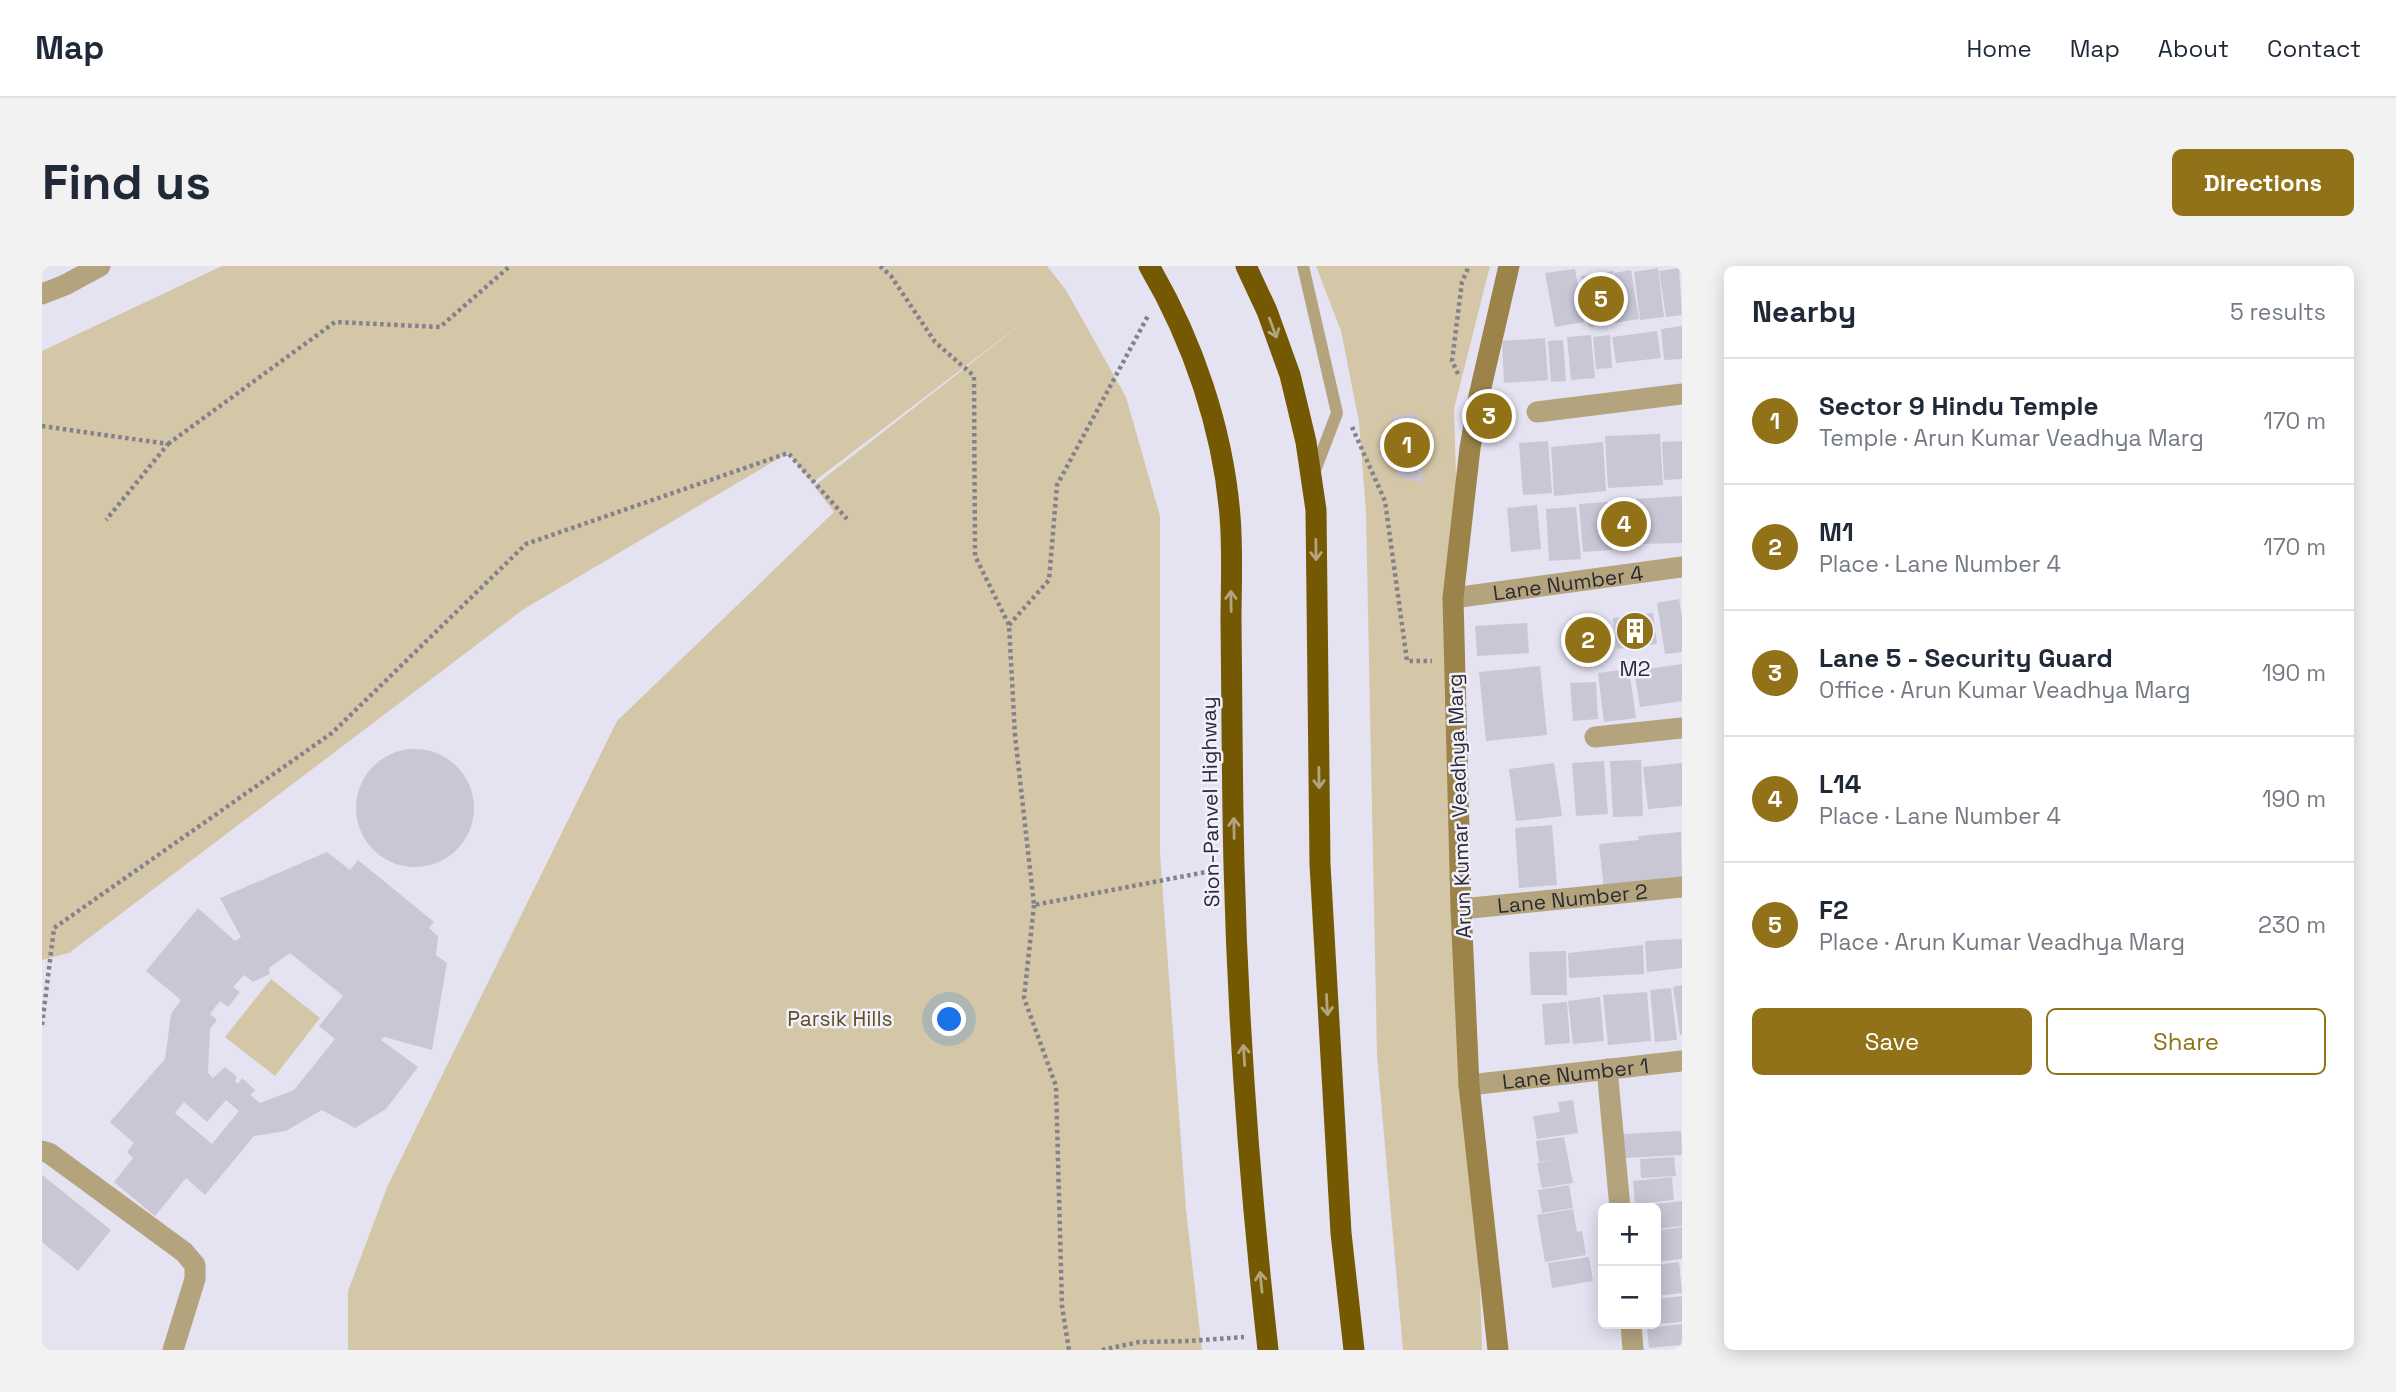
<!DOCTYPE html>
<meta charset="utf-8">
<style>
:root{--surface:#fff;--page:#f2f2f3;--text:#1f2937;--muted:#747a83;--line:#e0e1e3;--accent:#917218}
body{margin:0;font-family:"Space Grotesk",sans-serif;background:var(--page);color:var(--text)}
.controls{position:absolute;right:21px;bottom:21px;display:grid;overflow:hidden;border-radius:10px;box-shadow:0 4px 18px #0003}
.controls button{width:63px;height:63px;display:grid;place-items:center;padding:0;border:0;border-bottom:2px solid var(--line);background:var(--surface);color:var(--text);font:35px sans-serif}
.you{position:absolute;left:908px;top:754px;width:24px;height:24px;margin:-18px;border:5px solid #fff;border-radius:50%;background:#1a73e8;box-shadow:0 0 0 10px #1a73e833}
.badge{display:grid;place-items:center;width:46px;height:46px;border-radius:50%;background:var(--accent);color:#fff;font-size:23px;font-weight:700}
.pin{position:absolute;translate:-50% -50%;border:4px solid #fff;box-shadow:0 2px 7px #0006}
.list{margin:0;padding:0;list-style:none}
h2{display:flex;justify-content:space-between;align-items:center;height:91px;margin:0;padding:0 28px;font-size:30px}
h2 small{font-size:23px;font-weight:400;color:var(--muted)}
.list li{display:grid;grid-template-columns:46px 1fr auto;gap:21px;align-items:center;box-sizing:border-box;height:126px;padding:0 28px;border-top:2px solid var(--line)}
.list b{display:block;font-size:26px;white-space:nowrap}
.list p{margin:0;font-size:23px;white-space:nowrap;color:var(--muted)}
.list em{font-size:23px;font-style:normal;color:var(--muted)}
.actions{display:flex;gap:14px;padding:21px 28px}
.actions a{flex:1;padding:16px 0;border:2px solid var(--accent);border-radius:10px;text-align:center;font-size:24px;color:var(--accent)}
.actions .main{background:var(--accent);color:#fff}
.map{position:relative;flex:none;width:1640px;height:1084px;overflow:hidden;border-radius:10px}
header{display:flex;align-items:center;gap:42px;box-sizing:border-box;height:98px;padding:0 35px;background:var(--surface);border-bottom:2px solid var(--line)}
header strong{font-size:33px}
nav{display:flex;gap:38px;margin-inline-start:auto;font-size:24px}
.intro{display:flex;align-items:center;justify-content:space-between;box-sizing:border-box;height:168px;padding:0 42px}
h1{margin:0;font-size:49px}
.button{padding:18px 32px;border-radius:10px;background:var(--accent);color:#fff;font-size:24px;font-weight:700}
main{display:flex;gap:42px;padding:0 42px}
aside{flex:1;background:var(--surface);border-radius:10px;box-shadow:0 4px 18px #0003}
.map>svg:first-child{display:block}
.green{fill:#d4c7a8}
.building{fill:#c9c7d6;fill-rule:evenodd}
.lines{fill:none;stroke-linecap:round;stroke-linejoin:round}
.path{stroke:#83828c;stroke-width:4.5;stroke-dasharray:3.5 3.5;stroke-linecap:butt}
.lane{stroke:#b3a47e;stroke-width:12}
.street{stroke:#b3a47e;stroke-width:21}
.secondary{stroke:#9b8349;stroke-width:21}
.highway{stroke:#745902;stroke-width:21}
.oneway{stroke:#b3a480}
.labels{text-anchor:middle;dominant-baseline:central;stroke-width:5;stroke-linejoin:round;paint-order:stroke}
.street-label{font-size:21px;fill:#2c2b31;stroke:#f2f0fd}
.poi-label{font-size:21px;fill:#2c2b31;stroke:#f2f0fd}
.park-label{font-size:21px;fill:#614e1b;stroke:#f2f0fd}
</style>
<header>
<strong>Map</strong>
<nav><a>Home</a><a>Map</a><a>About</a><a>Contact</a></nav>
</header>
<div class="intro"><h1>Find us</h1><a class="button">Directions</a></div>
<main>
<div class="map">
<svg width="1640" height="1084" viewBox="0 0 1640 1084">
<rect width="100%" height="100%" fill="#e5e2f2"/>
<path class="green" d="M180,0h825l19,24 60,107 34,119v338l26,356 16,140h-854v-59l40,-106 229,-464 217,-209 -20,-26 211,-165 -213,162 -24,-30 -264,156 -455,344 -27,7v-609z
M1274,0h174l-36,143 28,941h-79l-26,-295 -11,-543 -7,-90 -18,-91z
M229,713l49,39 -45,58 -50,-39z"/>
<path class="building" d="M1616,2l6,49 -24,3 -6,-48z
M1637,2l3,47 -16,2 -7,-46z
M1533,3l9,53 -29,5 -10,-54z
M1589,4l8,49 -50,8 -8,-51 32,-5 6,36 -5,-34z
M1640,60v33l-18,1 -3,-31z
M1615,65l4,27 -45,5 -4,-26z
M1549,69l4,43 -24,2 -4,-43z
M1568,69l2,33 -16,1 -3,-32z
M1503,72l3,42 -44,3 -2,-42z
M1521,74l3,41 -15,1 -3,-41z
M1376,148l5,69 -26,-7 -4,-61z
M1618,168l3,51 -55,3 -3,-52z
M1506,175l4,52 -29,2 -4,-52z
M1640,175v38l-18,1 -2,-38z
M1561,176l3,49 -52,5 -3,-49z
M1640,230v47l-43,1 -3,-45z
M1593,233l3,49 -24,1 -4,-49z
M1566,236l4,48 -29,2 -4,-48z
M1495,239l4,44 -30,3 -4,-44z
M1534,241l5,52 -32,2 -3,-52z
M1637,333l3,18v35l-17,2 -8,-51z
M1611,347l4,31 -40,5 -4,-31z
M1560,350l3,46 -31,2 -4,-46z
M1485,357l2,30 -52,3 -2,-30z
M1640,398v37l-42,6 -6,-36z
M1498,400l7,69 -61,6 -7,-69z
M1587,403l7,49 -32,4 -6,-49z
M1554,416l2,37 -25,2 -3,-38z
M314 542a59 59 0 1 1 118 0a59 59 0 1 1-118 0Z
M1599,494l2,56 -30,1 -3,-56z
M1562,495l4,53 -32,2 -4,-53z
M1512,497l8,53 -46,5 -7,-52z
M1640,497v43l-34,3 -5,-42z
M1510,559l5,60 -38,3 -4,-60z
M1639,566l1,49 -78,9 -5,-46 40,-4 -1,-4z
M285,586l23,18 8,-10 76,62 -5,6 9,8 -2,19 11,8 -15,87 -48,-13 -3,3 37,27 -32,42 -31,19 -33,-18 -36,21 -32,5 -49,59 -19,-17 -31,38 -41,-34 19,-24 -6,-6 7,-9 -24,-21 55,-63 6,-45 10,-14 -35,-29 52,-63 37,33 6,-4 -21,-39zM248,687l53,43 -24,30 16,13 -41,51 -34,13 -10,-8 5,-5 -13,-12 -4,6 -3,-3 2,-4 -12,-10 -12,11 -5,-5 2,-44 7,-9 -7,-6 10,-13 8,6 12,-15 -7,-5 11,-12 9,7 17,-8 -1,-6zM184,834l13,11 -27,33 -37,-31 9,-11 23,20z
M1640,673v29l-35,4 -2,-31z
M1601,679l1,29 -75,4 -1,-25z
M1524,685l1,44h-36l-2,-43z
M1640,719v50h-2l-7,-48z
M1629,722l6,52 -22,2 -5,-52z
M1605,726l4,49 -43,4 -5,-50z
M1558,731l4,44 -31,3 -5,-43z
M1525,736l3,41 -25,2 -3,-41z
M1531,834l5,33 -41,6 -4,-23 27,-4 -2,-10z
M1639,865l1,24 -57,3 -2,-24z
M1522,871l9,46 -31,5 -5,-25 19,-3 -17,2 -3,-21z
M1632,891l2,19 -35,2 -1,-19z
M0,909l69,55 -33,41 -36,-29z
M1630,911l2,23 -39,4 -2,-23z
M1527,919l4,23 -31,5 -4,-23z
M1640,935v25l-26,3v-21h-19v-2z
M1531,943l4,23 5,-1 4,24 -41,7 -8,-47z
M1640,961v32l-26,3v-31z
M1547,991l4,24 -41,7 -4,-25z
M1637,996l3,31 -26,3v-31z
M1640,1030v26l-26,2v-25z
M1640,1058v21l-33,3 -2,-20z"/>
<g class="lines">
<path class="path" d="M838,0l11,10 44,66 39,34 1,180 34,69 6,110 19,170 177,-34
M1416,108l-6,-13 10,-79 7,-16
M0,160l126,18 -62,76
M1310,161l33,74 22,160h25
M126,178l167,-122 105,5 70,-61
M967,359l40,-45 8,-95 92,-171
M992,639l-10,93 32,88 6,220 7,44
M0,759l12,-97 278,-195 194,-189 262,-91 59,66
M1060,1084l37,-8 51,-1 54,-4"/>
<path class="lane" d="M1261,0l34,147 -23,60"/>
<g class="street">
<path d="M0,28l23,-9 35,-19"/>
<path d="M1495,146l145,-18"/>
<path id="s1" d="M1411,332l229,-31"/>
<path d="M1553,471l87,-9"/>
<path id="s2" d="M1419,643l221,-22"/>
<path d="M1565,803l13,139"/>
<path id="s3" d="M1427,819l213,-24"/>
<path d="M0,885l7,2 135,99 11,13v14l-22,71"/>
<path d="M1589,1058l2,26"/>
</g>
<path class="secondary" d="M1456,1084l-29,-265 -8,-176 -8,-311 17,-150 9,-52 30,-130"/>
<path class="highway" d="M1107,0c44,75 74,163 81,250 3,35 1,71 1,105 1,81 1,163 3,244 4,161 16,324 34,485
M1204,0l21,45 23,64 16,67 10,68 4,354 21,369 13,117"/>
</g>
<defs><path id="oneway-shaft" d="M-6 0H5M1.5-3L5.5 0L1.5 3" fill="none" stroke-width="1.6" stroke-linecap="round" stroke-linejoin="round" transform="scale(1.75)"/></defs>
<g class="oneway">
<use href="#oneway-shaft" transform="translate(1231 62) rotate(70)"/>
<use href="#oneway-shaft" transform="translate(1274 284) rotate(89)"/>
<use href="#oneway-shaft" transform="translate(1189 335) rotate(-91)"/>
<use href="#oneway-shaft" transform="translate(1277 512) rotate(89)"/>
<use href="#oneway-shaft" transform="translate(1192 562) rotate(-91)"/>
<use href="#oneway-shaft" transform="translate(1285 739) rotate(87)"/>
<use href="#oneway-shaft" transform="translate(1202 789) rotate(-94)"/>
<use href="#oneway-shaft" transform="translate(1219 1016) rotate(-96)"/>
</g>
<defs>
<symbol id="building-disc" viewBox="-11 -11 22 22"><circle r="9.5" fill="#917218" stroke="#f2f0fd"/><path d="M-4-6H4V6H1V3H-1V6H-4ZM-2.5-4.3h1.7v1.8h-1.7ZM.8-4.3h1.7v1.8H.8ZM-2.5-1h1.7V.8h-1.7ZM.8-1h1.7V.8H.8Z" fill="#fff"/></symbol>
</defs>
<g fill-rule="evenodd">
<use href="#building-disc" x="1571" y="343" width="44" height="44"/>
</g>
<g class="labels">
<g class="street-label">
<text stroke="none"><textPath href="#s1" startOffset="116">Lane Number 4</textPath></text>
<text transform="translate(1168 536) rotate(-91)">Sion-Panvel Highway</text>
<text transform="translate(1417 540) rotate(-92)">Arun Kumar Veadhya Marg</text>
<text stroke="none"><textPath href="#s2" startOffset="112">Lane Number 2</textPath></text>
<text stroke="none"><textPath href="#s3" startOffset="107">Lane Number 1</textPath></text>
</g>
<g class="poi-label">
<text x="1593" y="402">M2</text>
</g>
<g class="park-label">
<text x="798" y="752">Parsik Hills</text>
</g>
</g>
</svg>
<div class="controls">
<button>+</button>
<button>−</button>
</div>
<div class="you"></div>
<div class="pin badge" style="left:1365px;top:179px">1</div>
<div class="pin badge" style="left:1546px;top:374px">2</div>
<div class="pin badge" style="left:1447px;top:150px">3</div>
<div class="pin badge" style="left:1582px;top:258px">4</div>
<div class="pin badge" style="left:1559px;top:33px">5</div>
</div>
<aside>
<h2>Nearby<small>5 results</small></h2>
<ul class="list">
<li><span class="badge">1</span><div><b>Sector 9 Hindu Temple</b><p>Temple · Arun Kumar Veadhya Marg</p></div><em>170 m</em></li>
<li><span class="badge">2</span><div><b>M1</b><p>Place · Lane Number 4</p></div><em>170 m</em></li>
<li><span class="badge">3</span><div><b>Lane 5 - Security Guard</b><p>Office · Arun Kumar Veadhya Marg</p></div><em>190 m</em></li>
<li><span class="badge">4</span><div><b>L14</b><p>Place · Lane Number 4</p></div><em>190 m</em></li>
<li><span class="badge">5</span><div><b>F2</b><p>Place · Arun Kumar Veadhya Marg</p></div><em>230 m</em></li>
</ul>
<div class="actions"><a class="main">Save</a><a>Share</a></div>
</aside>
</main>
